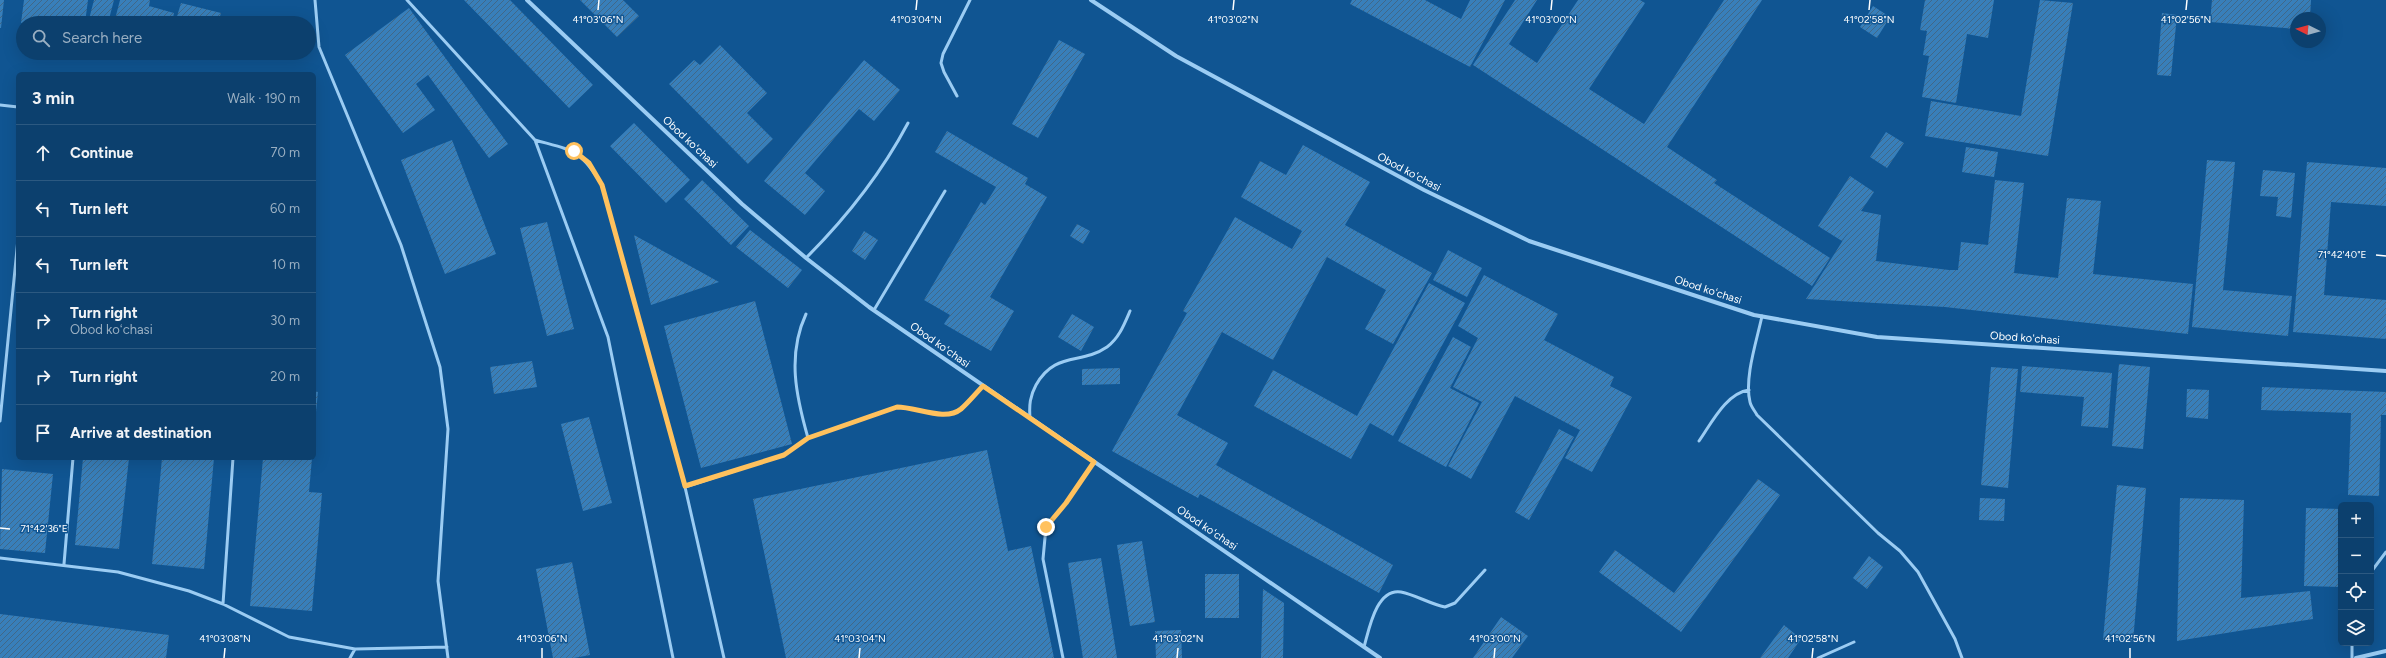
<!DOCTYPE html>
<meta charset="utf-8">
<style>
:root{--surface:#0c406e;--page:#1a4b76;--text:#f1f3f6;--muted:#9aafc2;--line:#2c5981}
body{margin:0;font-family:Figtree,sans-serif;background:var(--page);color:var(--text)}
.controls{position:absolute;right:12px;bottom:12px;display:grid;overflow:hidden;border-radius:6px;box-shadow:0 4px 16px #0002}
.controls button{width:36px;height:36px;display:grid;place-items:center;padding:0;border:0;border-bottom:1px solid var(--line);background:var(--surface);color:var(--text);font:20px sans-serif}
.compass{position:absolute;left:2290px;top:12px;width:36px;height:36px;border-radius:50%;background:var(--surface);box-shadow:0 4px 16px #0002;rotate:275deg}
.stop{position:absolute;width:12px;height:12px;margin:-9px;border:3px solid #ffc15d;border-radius:50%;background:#fff}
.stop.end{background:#ffc15d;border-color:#fff;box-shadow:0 1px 4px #0008}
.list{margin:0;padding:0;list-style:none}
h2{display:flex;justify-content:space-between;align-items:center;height:52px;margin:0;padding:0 16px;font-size:17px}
h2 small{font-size:13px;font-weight:400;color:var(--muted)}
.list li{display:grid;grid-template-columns:26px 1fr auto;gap:12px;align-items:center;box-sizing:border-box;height:56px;padding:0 16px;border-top:1px solid var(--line)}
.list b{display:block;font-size:15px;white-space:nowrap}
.list p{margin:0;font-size:13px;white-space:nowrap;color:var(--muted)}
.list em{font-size:13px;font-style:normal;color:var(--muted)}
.icon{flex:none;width:22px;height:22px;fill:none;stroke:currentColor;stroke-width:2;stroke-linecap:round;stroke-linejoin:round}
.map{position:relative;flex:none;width:2386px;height:658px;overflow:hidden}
.search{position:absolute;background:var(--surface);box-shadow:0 4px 16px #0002;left:16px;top:16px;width:300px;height:44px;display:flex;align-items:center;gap:10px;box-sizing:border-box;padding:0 14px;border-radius:22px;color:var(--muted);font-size:15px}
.panel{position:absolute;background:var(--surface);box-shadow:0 4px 16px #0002;left:16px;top:72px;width:300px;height:388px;border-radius:6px}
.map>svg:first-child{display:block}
.building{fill:url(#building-hatch)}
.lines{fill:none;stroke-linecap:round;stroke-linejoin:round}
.lane{stroke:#9bccf3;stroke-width:3}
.street{stroke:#9bccf3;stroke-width:4}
.route{stroke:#ffc15d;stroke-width:5}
.ticks{fill:none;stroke:#fff;stroke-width:1.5}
.labels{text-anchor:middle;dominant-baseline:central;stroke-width:3;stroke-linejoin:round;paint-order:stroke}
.street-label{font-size:11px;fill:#fff;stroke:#105592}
.ticks-label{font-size:10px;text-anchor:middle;fill:#fff;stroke:#105592;stroke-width:3;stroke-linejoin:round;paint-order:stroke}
</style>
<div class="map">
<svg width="2386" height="658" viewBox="0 0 2386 658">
<defs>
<pattern id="building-hatch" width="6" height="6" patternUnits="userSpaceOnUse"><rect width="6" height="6" fill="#387fba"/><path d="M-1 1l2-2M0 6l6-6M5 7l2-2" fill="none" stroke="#416888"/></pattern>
</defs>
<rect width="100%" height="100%" fill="#105592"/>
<path class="building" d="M0,0h4l-3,28h-1z
M24,0h64l-3,23h-64z
M94,0h20l-6,23h-20z
M120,0h30l-1,6 25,7 -2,10h-58z
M464,0h46l83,85 -24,23z
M580,0h43l16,16 -22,21z
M1352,0h73l36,19 9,-19h35l-35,67 -120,-63z
M1515,0h22l-28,44 28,19 41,-63h62l5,3 -56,86 55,35 80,-124h38l-95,147 50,33 -3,3 116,75 -18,28 -339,-221z
M1925,0h69l-6,38 -21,-4 -11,69 -34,-6 7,-41 -6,-1 4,-24 -7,-1z
M2040,0l33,3 -25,153 -123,-20 6,-35 90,15z
M2212,0h99l-1,18h-14v11l-86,-7z
M181,3l40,10 -3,10h-43z
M1873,6l17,11 -13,21 -17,-11z
M409,8l99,136 -19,14 -61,-83 -12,9 19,26 -32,23 -58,-78z
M2162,13l15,2 -6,61 -14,-1z
M1059,40l26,14 -47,84 -26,-14z
M720,45l47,48 -20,20 26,26 -25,25 -79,-80 25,-24 6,5z
M864,60l36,30 -26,31 -15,-12 -54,64 20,18 -20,24 -41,-34z
M634,123l56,57 -24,23 -56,-57z
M947,131l81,47 -3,6 22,13 -57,100 24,14 -23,40 -47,-27 6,-9 -26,-15 57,-98 4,3 11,-18 -61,-35z
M1886,132l18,11 -17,25 -17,-11z
M452,140l44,114 -51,20 -44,-114z
M1303,145l67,37 -25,43 87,48 -39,71 -28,-15 21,-39 -59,-33 -54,103 -51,-28 -45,83 51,28 -12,22 177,100 -14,28 -179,-99 -2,4 -86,-47 75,-138 -4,-2 52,-94 57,32 10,-18 -61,-34 19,-36 26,14z
M1966,147l32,5 -4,25 -32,-5z
M2207,160l28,2 -12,128 69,6 -4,40 -96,-9z
M2307,162l79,6v38l-55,-4 -7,93 62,5v39l-93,-7z
M2263,170l32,3 -4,45 -15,-2 2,-19 -18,-1z
M1850,176l24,16 -13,19 20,4 -5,46 73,9h9l3,-28 27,3 7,-65 29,3 -10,90 44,5 9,-80 34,3 -8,73 100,10 -5,50 -243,-27 -139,-8 44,-70 -8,12 -24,-15z
M702,180l47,46 -18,19 -47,-46z
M547,222l27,107 -27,7 -27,-108z
M1077,224l13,7 -7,13 -13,-8z
M750,230l52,40 -14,18 -52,-41z
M864,231l14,9 -13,20 -13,-9z
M634,235l85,47 -68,23z
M1448,250l34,18 -15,29 -34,-17z
M1484,275l74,39 -14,26 70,37 -4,9 22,11 -40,75 -27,-14 15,-28 -65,-34 -44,83 -23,-13 34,-64 -29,-15 25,-49 -20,-12z
M1429,283l36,20 -72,133 -23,-13 -19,36 -97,-53 19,-36 84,46z
M755,301l37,143 -91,24 -37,-142z
M1072,314l22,13 -13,24 -23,-14z
M1453,337l18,10 -21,41 29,15 -33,64 -48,-26z
M532,361l5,26 -43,7 -4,-27z
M2119,364l31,3 -7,82 -31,-3z
M2022,366l90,7 -4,55 -27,-2 3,-29 -64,-5z
M1991,367l27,2 -10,119 -27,-3z
M1120,368v16l-38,1v-16z
M2262,387l124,5v23h-5l-2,81 -31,-1 3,-82 -90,-3z
M2187,389l22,1 -1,29 -22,-2z
M314,391l4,1 -3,30h-1z
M589,417l23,86 -29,8 -22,-87z
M1559,429l15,8 -45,83 -14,-8z
M987,450l21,101 23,-5 23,112h-268l-33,-159z
M83,458h46l-10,91 -44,-4z
M162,458h52l-10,111 -52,-5z
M263,458h49l-3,34 13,1 -10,118 -62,-5z
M2,469l51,5 -8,79 -45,-4z
M1758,479l22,16 -99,137 -82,-60 16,-22 59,43z
M2117,485l29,3 -13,154 -30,-2z
M1980,498l25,1 -1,22 -25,-1z
M2180,498l64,2 -3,98 69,-7 3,28 -136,22z
M2306,508l35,1 -1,78 -36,-1z
M1142,541l13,81 -25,4 -13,-81z
M1869,556l14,11 -16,22 -14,-11z
M1101,558l16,100h-34l-15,-95z
M572,562l18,93 -16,3h-21l-17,-89z
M1205,574h34v44h-34z
M1263,589l21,14 -1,55h-22z
M0,614l169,21 -3,23h-166z
M1501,617l27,19 -16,22h-39z
M1784,625l17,14 -13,19h-28z
M1181,630l1,28h-26l-1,-27z"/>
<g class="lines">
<path class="lane" d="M315,0l4,47 82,198 39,122 8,62 -10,152 10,77
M407,0l128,140 73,197 65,321
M957,96l-13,-24 -3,-9 2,-9 27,-54
M0,105l18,2
M535,140c39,11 45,9 67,45l83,302 39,171
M806,258c40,-40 75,-84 102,-135
M874,310l71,-119
M806,314c-19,41 -10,82 2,124
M1762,316c-5,24 -18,62 -12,86 1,5 5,9 7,13l121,118 22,18 18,21 37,67 7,19
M1030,418c-1,-13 0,-22 6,-33 19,-34 45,-20 71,-38 12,-9 17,-22 23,-36
M0,421l18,-182
M1699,441c12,-17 27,-48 50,-51
M685,487l99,-32 24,-17 89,-31c20,0 47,15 64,2 8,-7 15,-16 22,-23
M0,558l118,14 71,19 34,13 66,33 66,12 92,-2
M64,564l9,-106
M2371,572l15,-20
M223,604l10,-146
M2352,643v15
M1364,647c5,-17 12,-59 37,-55 15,3 29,12 44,15l10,-4 30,-33
M350,658l5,-9
M1063,658l-20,-99 3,-32 20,-24 28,-41
M1818,658l36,-16"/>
<path class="street" d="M527,0l215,204 64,54 63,49 511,351
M1091,0l85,56 248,134 105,51 225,74 123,22 509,34
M2356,658l30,-7"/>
</g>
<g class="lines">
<path class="route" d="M574,151l15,12 13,22 83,301 99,-31 24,-17 89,-31c20,0 48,15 64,2 8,-7 15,-16 22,-23l111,76 -28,41 -20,24"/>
</g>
<path class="ticks" d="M598,10l1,-10M916,10l1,-10M1233,10l1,-10M1551,10l1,-10M1869,10l1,-10M2186,10l1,-10M2376,255l10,1M0,528l10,1M224,658l1,-10M542,658v-10M859,658l1,-10M1177,658l1,-10M1494,658l1,-10M1812,658l1,-10M2130,658v-10"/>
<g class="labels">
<g class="street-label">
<text transform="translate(690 142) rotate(43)">Obod koʻchasi</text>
<text transform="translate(1409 172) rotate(28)">Obod koʻchasi</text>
<text transform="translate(1708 290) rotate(18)">Obod koʻchasi</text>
<text transform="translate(2025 338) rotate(4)">Obod koʻchasi</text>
<text transform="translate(940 345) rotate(35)">Obod koʻchasi</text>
<text transform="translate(1207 528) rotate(34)">Obod koʻchasi</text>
</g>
</g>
<g class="ticks-label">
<text x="598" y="23">41°03'06"N</text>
<text x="916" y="23">41°03'04"N</text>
<text x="1233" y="23">41°03'02"N</text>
<text x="1551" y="23">41°03'00"N</text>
<text x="1869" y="23">41°02'58"N</text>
<text x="2186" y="23">41°02'56"N</text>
<text x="2342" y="258">71°42'40"E</text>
<text x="44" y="532">71°42'36"E</text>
<text x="225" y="642">41°03'08"N</text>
<text x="542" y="642">41°03'06"N</text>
<text x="860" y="642">41°03'04"N</text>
<text x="1178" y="642">41°03'02"N</text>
<text x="1495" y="642">41°03'00"N</text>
<text x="1813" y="642">41°02'58"N</text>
<text x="2130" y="642">41°02'56"N</text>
</g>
</svg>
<div class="controls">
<button>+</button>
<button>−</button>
<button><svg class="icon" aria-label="locate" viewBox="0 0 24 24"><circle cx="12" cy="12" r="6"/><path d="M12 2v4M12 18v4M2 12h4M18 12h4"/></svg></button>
<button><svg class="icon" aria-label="layers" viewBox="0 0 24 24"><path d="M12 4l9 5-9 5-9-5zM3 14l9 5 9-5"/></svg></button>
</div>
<svg class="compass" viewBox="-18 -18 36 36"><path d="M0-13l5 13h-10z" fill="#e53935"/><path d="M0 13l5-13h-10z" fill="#9aafc2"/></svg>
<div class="stop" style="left:574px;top:151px"></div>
<div class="stop end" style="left:1046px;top:527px"></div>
<div class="search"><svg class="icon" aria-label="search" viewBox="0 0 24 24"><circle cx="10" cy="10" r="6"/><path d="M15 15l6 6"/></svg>Search here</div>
<section class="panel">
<h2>3 min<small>Walk · 190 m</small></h2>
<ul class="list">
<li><svg class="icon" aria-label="ahead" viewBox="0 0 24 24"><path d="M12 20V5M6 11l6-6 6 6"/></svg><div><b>Continue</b></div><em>70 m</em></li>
<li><svg class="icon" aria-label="left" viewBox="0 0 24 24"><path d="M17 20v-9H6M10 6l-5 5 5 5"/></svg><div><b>Turn left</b></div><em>60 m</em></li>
<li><svg class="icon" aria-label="left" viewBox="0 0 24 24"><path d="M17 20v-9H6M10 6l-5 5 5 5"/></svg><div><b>Turn left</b></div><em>10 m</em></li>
<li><svg class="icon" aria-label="right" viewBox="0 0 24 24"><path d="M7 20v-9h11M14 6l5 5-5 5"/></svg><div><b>Turn right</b><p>Obod koʻchasi</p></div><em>30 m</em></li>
<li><svg class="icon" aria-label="right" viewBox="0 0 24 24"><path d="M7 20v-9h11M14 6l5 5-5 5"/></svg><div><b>Turn right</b></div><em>20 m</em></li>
<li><svg class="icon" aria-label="arrive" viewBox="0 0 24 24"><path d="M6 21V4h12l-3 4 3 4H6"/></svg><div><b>Arrive at destination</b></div></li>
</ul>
</section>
</div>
